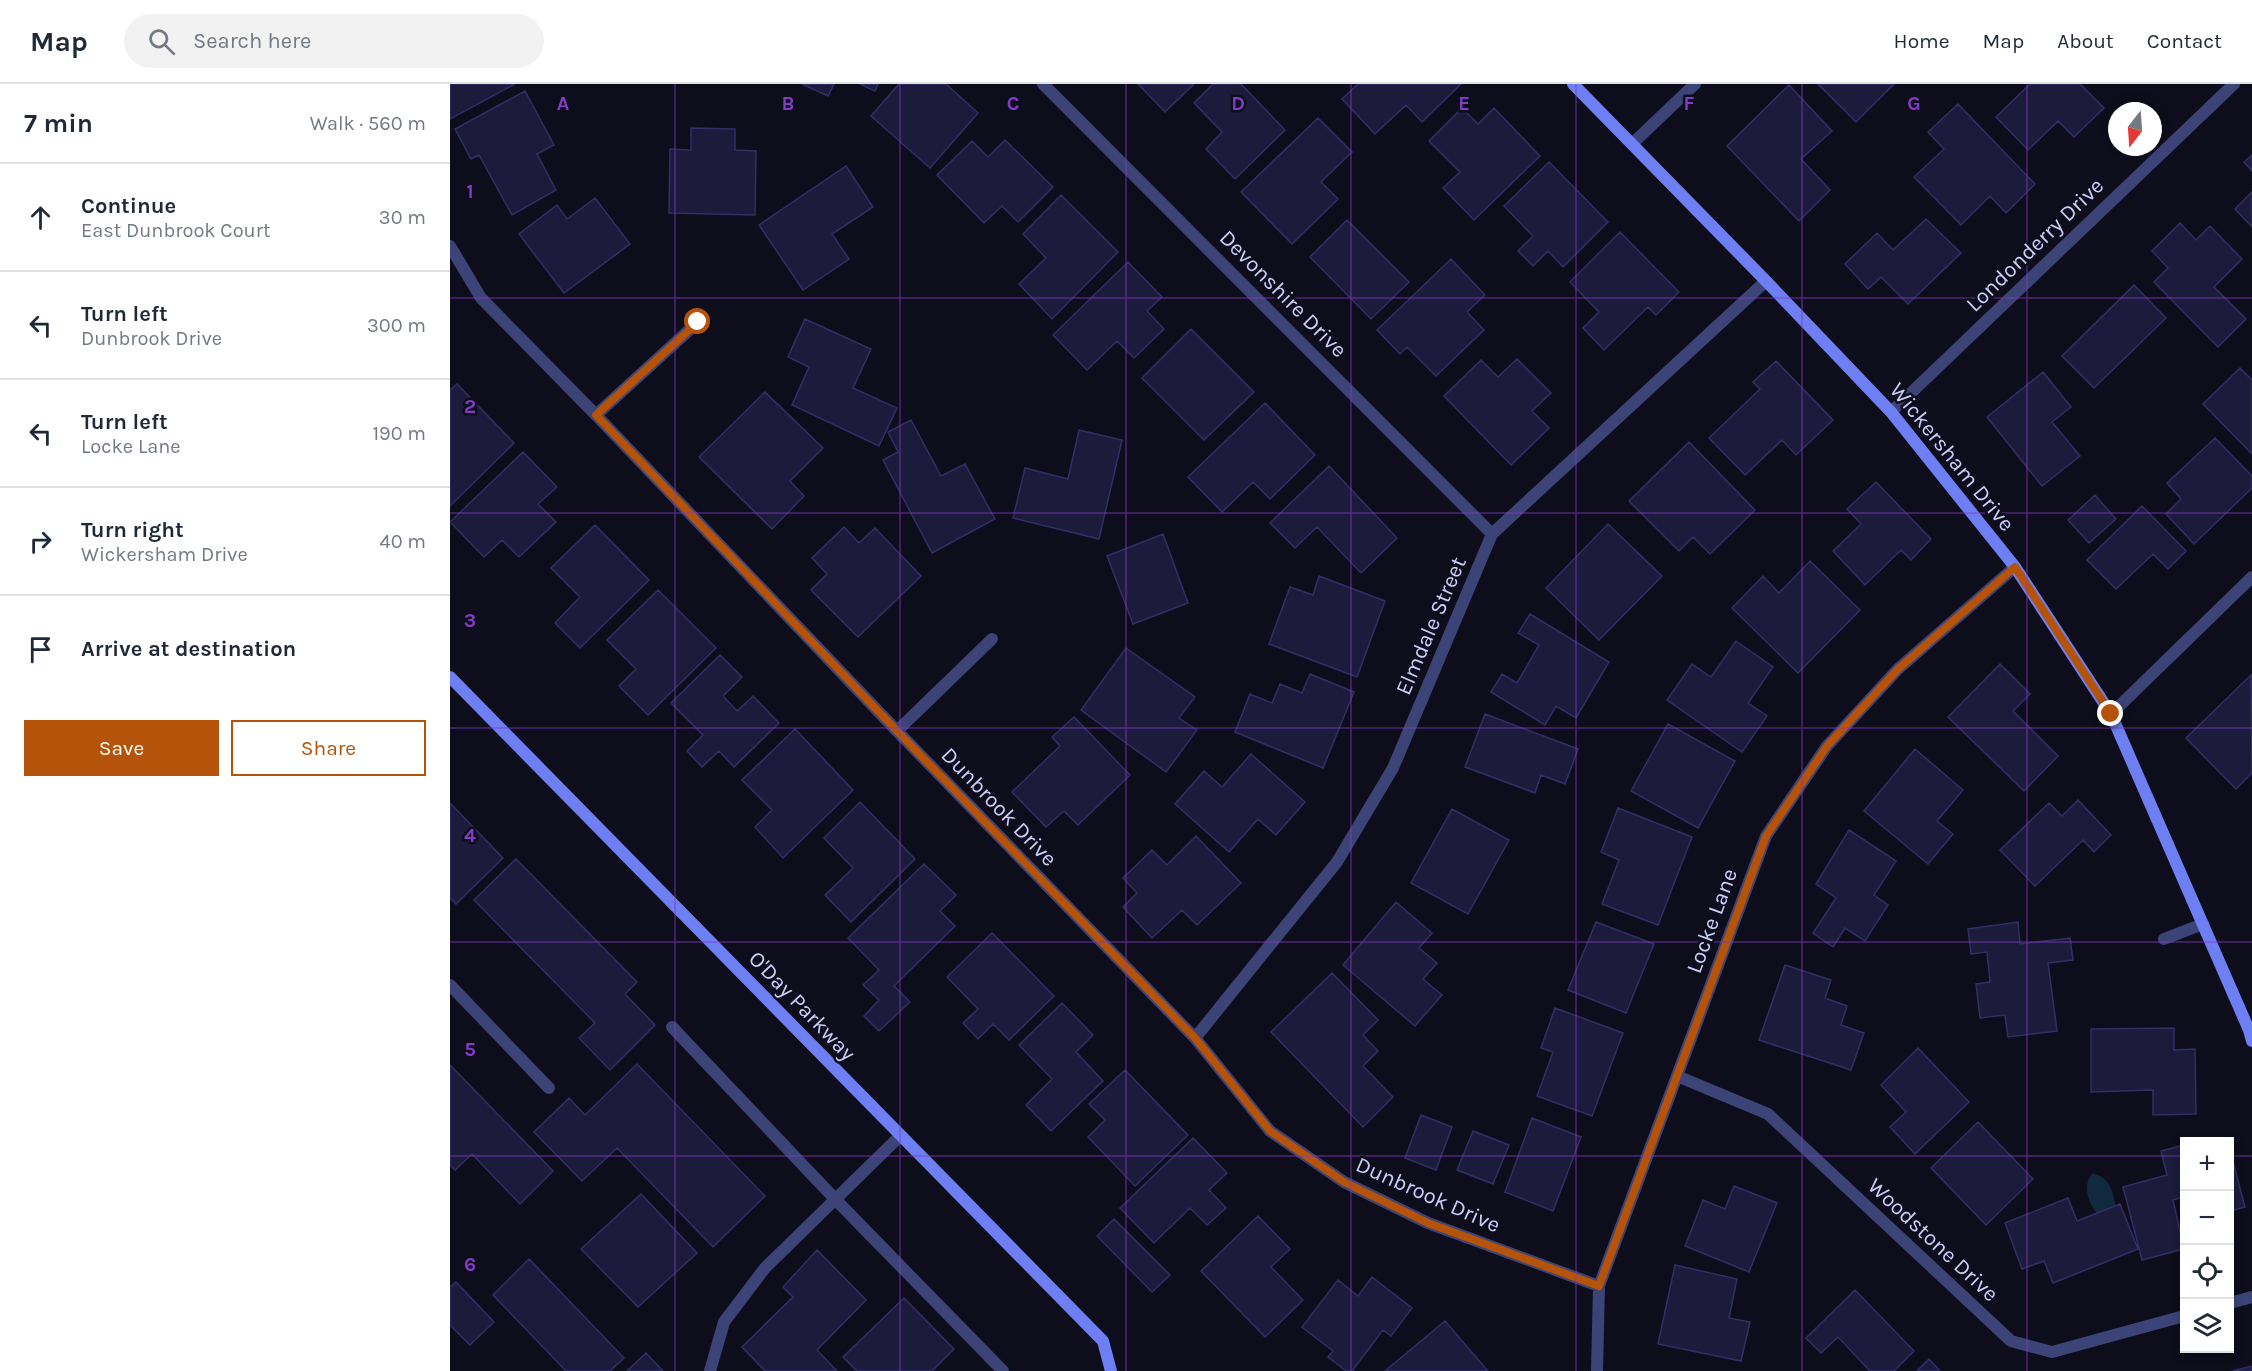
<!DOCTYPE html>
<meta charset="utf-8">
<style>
:root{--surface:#fff;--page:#f2f2f3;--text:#1f2937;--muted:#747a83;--line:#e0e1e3;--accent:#b45309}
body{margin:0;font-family:Karla,sans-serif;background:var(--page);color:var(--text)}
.controls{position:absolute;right:18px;bottom:18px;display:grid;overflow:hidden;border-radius:0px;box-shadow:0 3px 9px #0003}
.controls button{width:54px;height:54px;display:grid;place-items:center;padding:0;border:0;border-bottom:2px solid var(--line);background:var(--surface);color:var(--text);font:30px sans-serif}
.compass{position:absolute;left:1658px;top:18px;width:54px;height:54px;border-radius:50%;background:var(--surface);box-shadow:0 3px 9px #0003;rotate:197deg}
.stop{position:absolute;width:18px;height:18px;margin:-14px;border:4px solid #b45309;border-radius:50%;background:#fff}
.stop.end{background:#b45309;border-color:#fff;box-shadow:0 2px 6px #0008}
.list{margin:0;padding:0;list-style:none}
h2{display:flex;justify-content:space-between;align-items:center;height:78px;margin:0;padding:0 24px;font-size:26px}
h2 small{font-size:20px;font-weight:400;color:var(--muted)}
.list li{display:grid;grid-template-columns:39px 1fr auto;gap:18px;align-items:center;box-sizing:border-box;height:108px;padding:0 24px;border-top:2px solid var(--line)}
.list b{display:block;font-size:22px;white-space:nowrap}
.list p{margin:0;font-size:20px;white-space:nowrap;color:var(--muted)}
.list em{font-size:20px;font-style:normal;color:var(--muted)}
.actions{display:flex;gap:12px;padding:18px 24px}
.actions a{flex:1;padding:14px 0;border:2px solid var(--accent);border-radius:0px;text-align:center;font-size:21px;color:var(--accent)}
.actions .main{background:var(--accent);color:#fff}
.icon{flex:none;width:33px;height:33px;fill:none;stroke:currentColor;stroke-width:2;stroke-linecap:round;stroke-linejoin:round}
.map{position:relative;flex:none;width:1802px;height:1287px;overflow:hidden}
header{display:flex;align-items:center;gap:36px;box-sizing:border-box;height:84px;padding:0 30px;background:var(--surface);border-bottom:2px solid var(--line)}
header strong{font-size:28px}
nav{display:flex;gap:33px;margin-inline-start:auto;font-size:21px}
.search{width:420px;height:54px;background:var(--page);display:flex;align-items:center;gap:15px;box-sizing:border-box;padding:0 21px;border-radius:33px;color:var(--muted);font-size:22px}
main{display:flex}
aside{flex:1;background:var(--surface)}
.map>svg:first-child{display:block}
.water{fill:#11293d}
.building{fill:#1c1b3c;stroke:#312f66;stroke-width:1.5}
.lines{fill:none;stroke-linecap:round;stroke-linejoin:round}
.lane{stroke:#3c4477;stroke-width:12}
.street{stroke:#3c4477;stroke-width:12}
.secondary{stroke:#6d7ff2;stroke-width:12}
.route{stroke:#b45309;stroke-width:8}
.grid{fill:none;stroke:#833cc5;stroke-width:1.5;stroke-opacity:0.55}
.labels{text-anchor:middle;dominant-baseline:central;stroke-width:5;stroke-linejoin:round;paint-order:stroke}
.street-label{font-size:22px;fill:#cdcffb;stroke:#0d0d1c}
.grid-label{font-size:20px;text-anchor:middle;font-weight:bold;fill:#833cc5;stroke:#0d0d1c;stroke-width:5;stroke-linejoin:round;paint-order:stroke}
</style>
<header>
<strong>Map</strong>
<div class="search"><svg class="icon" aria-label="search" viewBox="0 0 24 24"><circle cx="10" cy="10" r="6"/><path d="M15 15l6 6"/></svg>Search here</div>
<nav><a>Home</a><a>Map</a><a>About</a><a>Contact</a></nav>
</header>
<main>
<aside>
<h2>7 min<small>Walk · 560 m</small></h2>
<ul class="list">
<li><svg class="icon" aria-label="ahead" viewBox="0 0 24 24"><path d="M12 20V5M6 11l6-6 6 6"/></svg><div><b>Continue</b><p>East Dunbrook Court</p></div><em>30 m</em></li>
<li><svg class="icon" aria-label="left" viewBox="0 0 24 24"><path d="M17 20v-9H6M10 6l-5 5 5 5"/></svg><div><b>Turn left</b><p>Dunbrook Drive</p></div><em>300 m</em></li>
<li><svg class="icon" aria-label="left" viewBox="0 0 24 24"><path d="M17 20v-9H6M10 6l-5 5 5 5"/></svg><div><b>Turn left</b><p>Locke Lane</p></div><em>190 m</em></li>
<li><svg class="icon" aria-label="right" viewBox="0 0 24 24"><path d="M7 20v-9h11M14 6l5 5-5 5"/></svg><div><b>Turn right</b><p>Wickersham Drive</p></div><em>40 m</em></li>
<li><svg class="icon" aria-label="arrive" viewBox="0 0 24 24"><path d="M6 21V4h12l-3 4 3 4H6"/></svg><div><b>Arrive at destination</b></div></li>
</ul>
<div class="actions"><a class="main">Save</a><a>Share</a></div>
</aside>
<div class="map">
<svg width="1802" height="1287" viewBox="0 0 1802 1287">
<rect width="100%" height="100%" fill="#0d0d1c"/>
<path class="water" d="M1643,1089c18,6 19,17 23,34l-16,9c-11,-9 -19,-32 -7,-43z"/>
<path class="building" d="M0,0h65l-65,35z
M352,0h32l-6,12z
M410,0h18l-3,7z
M449,0h47l32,29 -48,55 -59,-52z
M688,0h56l-29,28z
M763,0h28l44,46 -50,49 -29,-30 16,-17 -28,-29z
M908,0h103l-39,38 -16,-17 -31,29 -33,-35z
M1368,0h76l-38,38z
M1580,0h50l24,24 -30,29 -16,-16 -30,29 -32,-33z
M1339,1l43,46 -31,28 29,31 -31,31 -72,-75z
M75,7l29,54 -17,9 19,36 -44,25 -33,-60 -8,4 -16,-30z
M1508,20l77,80 -29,29 -16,-17 -29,29 -47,-48 30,-28 -16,-17z
M1012,24l16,16 16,-16 46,48 -66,64 -31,-32 17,-16 -31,-31z
M868,34l34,34 -31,30 17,17 -46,45 -51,-52z
M241,44l44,1v21l21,1 -1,64 -86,-2 1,-64 21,1z
M555,56l48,47 -35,35 -16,-16 -18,17 -47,-48 35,-34 16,16z
M1802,71v16l-8,-9z
M1099,78l59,60 -45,45 -15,-16 -15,15 -15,-15 15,-15 -29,-30z
M396,82l27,41 -41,27 17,25 -46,31 -44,-65z
M1802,108v35l-17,-18z
M611,111l57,57 -66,67 -33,-35 27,-26 -23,-24z
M145,114l35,46 -66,49 -45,-59 38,-29 10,14z
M1476,135l35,34 -53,51 -27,-27 -13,12 -23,-25 32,-31 16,17z
M897,136l62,62 -38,37 -61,-62z
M1730,139l16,17 14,-14 32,33 -28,28 32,32 -28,28 -64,-65 14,-14 -16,-17z
M1170,148l59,60 -23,23 -8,-8 -44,43 -21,-22 16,-16 -29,-30z
M1001,175l34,36 -18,17 17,18 -48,46 -29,-29 -7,7 -23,-24z
M678,178l34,35 -15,14 17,18 -30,29 -17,-17 -30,29 -34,-35z
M1684,201l32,33 -72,70 -32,-32z
M355,235l66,30 -18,39 44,20 -18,38 -87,-41 17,-38 -21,-10z
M741,245l63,63 -50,48 -62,-62z
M1067,275l34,34 -19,18 17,17 -38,37 -67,-69 37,-36 17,17z
M1326,277l57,59 -37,35 -14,-15 -37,35 -36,-37 51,-49 -7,-7z
M1790,284l12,12v74l-49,-50z
M1593,288l28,35 -19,15 28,34 -38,30 -55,-69z
M7,300l57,59 -64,63v-116z
M315,308l58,56 -33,33 14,15 -32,33 -73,-72z
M815,319l50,52 -45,44 -17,-17 -31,30 -34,-35z
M461,336l30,56 24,-12 30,55 -63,34 -49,-93 15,-8 -10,-20z
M629,346l43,10 -23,99 -86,-21 12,-50 43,11z
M1765,354l37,38v12l-58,56 -28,-30 15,-15 -14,-16z
M1239,358l66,68 -45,44 -17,-17 -14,14 -50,-50z
M73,368l34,35 -19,17 18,18 -37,35 -17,-17 -18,17 -34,-35z
M879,382l68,72 -36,35 -44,-46 -22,21 -25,-25z
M1426,398l55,57 -20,21 -10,-10 -36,35 -32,-34 28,-27 -14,-15z
M1645,411l21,24 -27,24 -21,-23z
M1692,422l44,45 -18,18 -15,-15 -37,35 -29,-29z
M1158,440l54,52 -63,64 -53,-52z
M145,441l54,55 -69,68 -25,-25 25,-26 -29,-29z
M394,443l15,16 16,-15 46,48 -63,61 -47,-47 16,-16 -15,-16z
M713,450l25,69 -55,21 -26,-68z
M1360,477l50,49 -62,63 -66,-65 31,-32 16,17z
M869,492l66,25 -28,76 -88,-33 21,-57 23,8z
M208,506l58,58 -68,67 -29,-29 17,-17 -29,-29z
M1080,530l79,48 -33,56 -20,-12 -11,19 -54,-33 11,-18 15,9 22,-38 -21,-12z
M1286,557l37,26 -25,36 19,13 -25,36 -75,-52 25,-36 19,13z
M676,564l69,49 -16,21 18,12 -31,42 -85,-62z
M270,571l22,22 -19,19 14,15 16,-15 26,27 -45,44 -15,-16 -17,16 -15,-16 16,-16 -32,-32z
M1550,580l30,30 -17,17 45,45 -34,35 -76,-74z
M860,590l44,18 -31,76 -88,-36 15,-38 22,9 8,-19 22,9z
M1801,591l1,98 -16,16 -50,-51z
M1035,630l93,35 -13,35 -24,-9 -6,18 -70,-26z
M624,633l56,58 -52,50 -14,-14 -18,16 -34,-35 48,-46 -8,-9z
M1218,640l67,37 -37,67 -67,-37z
M345,645l58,61 -70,68 -28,-31 17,-17 -30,-30z
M1465,665l48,41 -26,31 16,13 -25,30 -64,-53z
M801,670l54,48 -29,33 -18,-16 -29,33 -54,-48 29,-33 18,16z
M1628,716l33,35 -17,17 -11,-12 -48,46 -35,-36 49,-47 13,13z
M410,718l55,57 -64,63 -26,-27 28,-27 -29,-30z
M0,719l53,55 -47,46 -6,-6z
M1168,724l74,29 -34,88 -56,-21 17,-44 -18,-8z
M1002,725l57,31 -41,74 -57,-31z
M1399,746l47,31 -22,34 14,10 -23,36 -20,-13 -12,19 -20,-14 23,-35 -20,-14z
M746,752l45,47 -44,42 -15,-15 -30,28 -29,-31 14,-14 -14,-15 29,-28 15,15z
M66,775l121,123 -12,12 30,31 -45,45 -31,-32 16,-15 -121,-123z
M474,780l32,31 -16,16 15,15 -61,60 16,16 -31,29 -15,-15 15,-16 -16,-15 16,-15 -31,-32z
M946,818l36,31 -13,15 18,15 -14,16 19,16 -27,31 -72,-61z
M1146,838l58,22 -28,69 -58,-23z
M1568,838l2,22 50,-6 3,22 -25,3 9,68 -49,6 -3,-22 -25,3 -4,-34 14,-2 -3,-30 -16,2 -3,-25z
M542,849l62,63 -45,44 -16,-16 -15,15 -15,-16 15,-14 -31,-32z
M1335,881l46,15 -6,18 22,8 -6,19 23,8 -13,37 -92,-30z
M882,889l46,47 -15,15 15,16 -15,15 30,31 -30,30 -92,-95z
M612,919l31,32 -17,17 27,29 -52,50 -25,-26 26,-26 -33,-34z
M1105,924l68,25 -31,83 -55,-20 16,-44 -12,-4z
M1724,944v22l21,-1 1,65 -43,1v-25l-62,2v-63z
M1468,964l51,54 -54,52 -25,-27 16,-15 -25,-27z
M187,980l128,132 -52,51 -96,-99 -35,33 -48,-49 35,-34 16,17z
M0,981l103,106 -33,33 -48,-50 -17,16 -5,-5z
M675,986l63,65 -53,51 -47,-49 17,-17 -16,-16z
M971,1031l31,12 -16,43 -31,-12z
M1082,1034l49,19 -28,74 -48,-19z
M1528,1038l55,57 -47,46 -55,-57z
M1023,1047l36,14 -16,39 -36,-14z
M743,1054l34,35 -18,17 17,18 -19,17 -17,-17 -36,35 -34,-35z
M1734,1061v52l-11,3 11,49 -42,11 -19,-73 44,-12 -6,-24z
M1782,1074l13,49 -15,4v-52z
M1284,1102l43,17 -28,69 -64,-26 18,-46 22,9z
M191,1110l56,59 -59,54 -57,-58z
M1618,1114l9,23 43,-17 18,45 -85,34 -9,-22 -22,8 -17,-46z
M808,1132l32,33 -19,18 32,33 -38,37 -64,-66z
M664,1135l56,56 -18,17 -55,-56z
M367,1166l49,50 -49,50 20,21h-72l-23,-24 51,-50 -10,-10z
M79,1175l95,99 -14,13h-44l-73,-76z
M1225,1181l62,14 -8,39 21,4 -9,39 -83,-17z
M922,1193l40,31 -21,28 -8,-6 -31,41h-6l-18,-14 5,-6 -31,-24 36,-47 20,16z
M6,1198l38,40 -24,23 -20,-20v-38z
M1405,1206l59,61 -20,20h-24l-32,-34 -17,16 -15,-15z
M454,1214l50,51 -22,22h-75l-14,-14z
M995,1237l43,50h-103z
M196,1269l17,18h-36z
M1479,1275l11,12h-23z
M1802,1282v5h-20z"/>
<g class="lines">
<path class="lane" d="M0,901l99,103
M222,943l163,172 168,172
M260,1287l14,-49 41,-54 135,-132"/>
<path class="street" d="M593,0l449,450
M1182,60l63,-60
M0,162l31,52 115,117 301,316 298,307 75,93 74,51 84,41 171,63
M1441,328l343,-328
M146,331l102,-93
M1661,630l141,-137
M447,647l95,-92
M1714,855l39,-15
M745,954l142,-176 56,-94 99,-234 274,-253
M1227,992l91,38 243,227 41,11 132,-36
M1780,1219l22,-6
M1147,1287l2,-85 167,-450 61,-90 71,-77 117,-102"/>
<path class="secondary" d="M1123,0l193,197 125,131 124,155 96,147 138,316 3,11
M0,593l653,664 8,30"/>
</g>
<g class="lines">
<path class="route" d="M248,238l-102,93 301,316 298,307 75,93 74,51 84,41 171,63 167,-450 61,-90 71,-77 117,-102 96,147"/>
</g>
<path class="grid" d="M225,0v1287M450,0v1287M676,0v1287M901,0v1287M1126,0v1287M1352,0v1287M1577,0v1287M0,214h1802M0,429h1802M0,644h1802M0,858h1802M0,1072h1734M1780,1072h22"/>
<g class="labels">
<g class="street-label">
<text transform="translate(1585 161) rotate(-44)">Londonderry Drive</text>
<text transform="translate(833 210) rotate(45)">Devonshire Drive</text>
<text transform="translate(1502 373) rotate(51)">Wickersham Drive</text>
<text transform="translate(981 542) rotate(-67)">Elmdale Street</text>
<text transform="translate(549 723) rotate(46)">Dunbrook Drive</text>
<text transform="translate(1262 837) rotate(-70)">Locke Lane</text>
<text transform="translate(352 922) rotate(46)">O'Day Parkway</text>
<text transform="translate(978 1111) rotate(24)">Dunbrook Drive</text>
<text transform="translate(1483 1156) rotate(43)">Woodstone Drive</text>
</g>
</g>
<g class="grid-label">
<text x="113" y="26">A</text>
<text x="338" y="26">B</text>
<text x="563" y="26">C</text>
<text x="788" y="26">D</text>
<text x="1014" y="26">E</text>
<text x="1239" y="26">F</text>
<text x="1464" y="26">G</text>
<text x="20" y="114">1</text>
<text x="20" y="329">2</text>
<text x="20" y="543">3</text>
<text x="20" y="758">4</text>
<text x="20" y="972">5</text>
<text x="20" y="1187">6</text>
</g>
</svg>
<div class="controls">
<button>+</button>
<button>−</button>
<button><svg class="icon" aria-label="locate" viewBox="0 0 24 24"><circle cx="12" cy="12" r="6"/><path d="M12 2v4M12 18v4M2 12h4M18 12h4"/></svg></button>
<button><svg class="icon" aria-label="layers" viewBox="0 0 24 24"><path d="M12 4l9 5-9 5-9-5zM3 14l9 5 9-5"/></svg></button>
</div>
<svg class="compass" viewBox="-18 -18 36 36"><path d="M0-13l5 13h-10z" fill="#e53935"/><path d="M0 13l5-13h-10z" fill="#747a83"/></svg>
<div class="stop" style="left:248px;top:238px"></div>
<div class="stop end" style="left:1661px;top:630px"></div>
</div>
</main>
